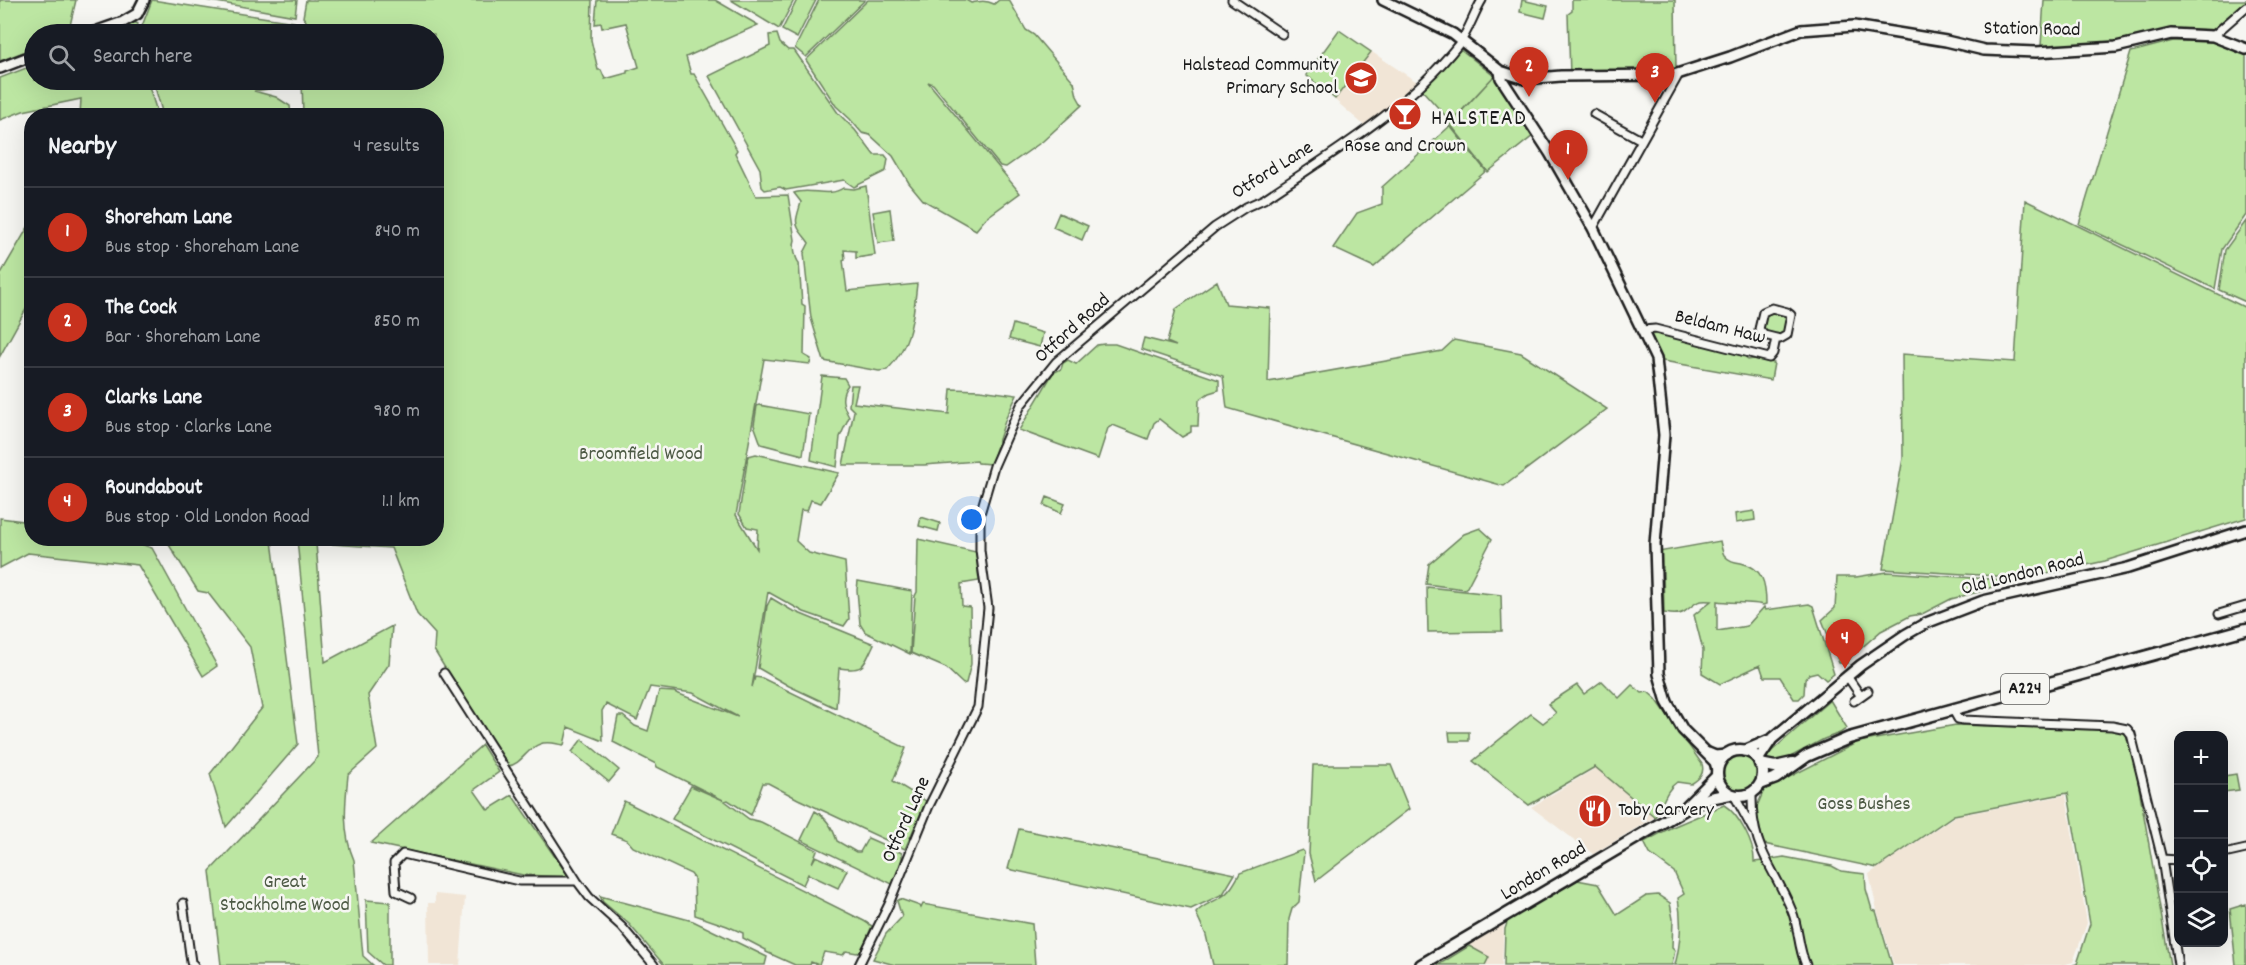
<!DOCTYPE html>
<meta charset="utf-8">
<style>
:root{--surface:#171b24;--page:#20242c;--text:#f1f3f6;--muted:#9ea1a6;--line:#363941;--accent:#c8321e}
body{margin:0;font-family:Dekko,sans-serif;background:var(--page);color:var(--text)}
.controls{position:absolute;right:18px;bottom:18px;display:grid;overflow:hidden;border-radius:12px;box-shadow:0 6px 24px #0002}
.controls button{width:54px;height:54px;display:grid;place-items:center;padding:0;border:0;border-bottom:2px solid var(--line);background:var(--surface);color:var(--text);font:30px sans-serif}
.you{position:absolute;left:972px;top:520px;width:21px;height:21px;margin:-15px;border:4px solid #fff;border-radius:50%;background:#1a73e8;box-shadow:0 0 0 9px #1a73e833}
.badge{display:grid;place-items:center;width:39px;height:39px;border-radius:50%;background:var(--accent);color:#fff;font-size:20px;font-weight:700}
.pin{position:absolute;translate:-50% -50px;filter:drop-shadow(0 2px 3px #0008)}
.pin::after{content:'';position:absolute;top:32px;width:21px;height:18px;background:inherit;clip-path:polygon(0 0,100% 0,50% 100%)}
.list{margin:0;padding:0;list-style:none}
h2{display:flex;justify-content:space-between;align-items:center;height:78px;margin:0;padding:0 24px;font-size:26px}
h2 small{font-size:20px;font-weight:400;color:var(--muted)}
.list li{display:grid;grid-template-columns:39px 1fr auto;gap:18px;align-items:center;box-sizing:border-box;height:90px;padding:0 24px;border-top:2px solid var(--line)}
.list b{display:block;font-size:22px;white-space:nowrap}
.list p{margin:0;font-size:20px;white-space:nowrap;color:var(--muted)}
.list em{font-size:20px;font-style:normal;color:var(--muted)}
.icon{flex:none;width:33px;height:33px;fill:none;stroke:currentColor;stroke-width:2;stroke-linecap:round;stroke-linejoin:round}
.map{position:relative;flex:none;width:2246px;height:965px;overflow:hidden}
.search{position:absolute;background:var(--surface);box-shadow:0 6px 24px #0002;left:24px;top:24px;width:420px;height:66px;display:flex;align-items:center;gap:15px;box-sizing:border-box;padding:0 21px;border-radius:33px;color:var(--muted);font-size:22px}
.panel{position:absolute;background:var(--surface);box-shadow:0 6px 24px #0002;left:24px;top:108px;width:420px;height:438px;border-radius:24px}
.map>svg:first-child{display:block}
.built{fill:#f1e5d6}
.green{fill:#bce6a2;stroke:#6c815f;stroke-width:1.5}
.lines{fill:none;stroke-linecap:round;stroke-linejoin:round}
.street-casing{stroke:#1c1c1c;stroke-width:11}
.secondary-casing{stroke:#1c1c1c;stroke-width:14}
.primary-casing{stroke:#1c1c1c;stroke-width:15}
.street{stroke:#f6f6f2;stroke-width:7}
.secondary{stroke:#f6f6f2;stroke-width:9}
.primary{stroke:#f6f6f2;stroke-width:10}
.labels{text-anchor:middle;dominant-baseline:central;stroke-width:5;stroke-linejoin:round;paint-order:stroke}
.shield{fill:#f6f6f2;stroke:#5d5d5c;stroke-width:1.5}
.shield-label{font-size:18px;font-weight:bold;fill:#1c1c1c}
.street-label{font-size:20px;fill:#1c1c1c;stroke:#f6f6f2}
.poi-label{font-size:20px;fill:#1c1c1c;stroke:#f6f6f2;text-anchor:end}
.park-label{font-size:20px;fill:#4c5944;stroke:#f6f6f2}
.quarter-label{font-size:22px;letter-spacing:1.5px;fill:#1c1c1c;stroke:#f6f6f2}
</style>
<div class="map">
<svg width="2246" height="965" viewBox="0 0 2246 965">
<rect width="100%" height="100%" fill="#f6f6f2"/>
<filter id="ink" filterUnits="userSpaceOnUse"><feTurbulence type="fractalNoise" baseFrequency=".0167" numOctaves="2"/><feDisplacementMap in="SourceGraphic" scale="12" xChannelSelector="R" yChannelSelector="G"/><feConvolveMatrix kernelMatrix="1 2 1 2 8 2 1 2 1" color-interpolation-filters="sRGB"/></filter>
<g filter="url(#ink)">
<path class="built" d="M1339,30l78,52 -51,45 -60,-52z
M1596,768l59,49 -62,37 -62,-47z
M2066,795l21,128 -14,39 -10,3h-169l-17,-55 -8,-36 86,-58z
M435,894l30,3 -5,68h-31l-1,-62h7z
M1504,921l-2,44h-17l4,-8 -24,-13z"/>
<path class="green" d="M0,0h76l-8,34h-34v14l-34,13z
M152,0l142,22 -1,12h-154z
M205,0h92l-2,16z
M306,0h286l-1,40 7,30h3l4,9 22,-6v-2l12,-4 -13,-44 -24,5 -1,-5 -6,1 2,-24h118l43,25 -72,32 5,17h3l43,76 -2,3 21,43 32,-1 7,45c-2,6 0,18 4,23l3,41 3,2 -1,49 7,4 -1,5 -46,-5 -28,156 21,34 1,-20 -11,-2 -8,-13 9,-58 8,-2 83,19 -18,30 -10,-3 -4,11 -6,-1 -5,31 13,12 36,9 4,57 -5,7 -40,-14 -36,-20 -16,95 3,-10 7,1 144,70 -13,33 33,20 -21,48 -107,-50 -30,-16h-5l-12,32 -23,-15 -3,1 24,18 12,3 56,28 -5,13 4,-7 31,14 -9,18 -30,-14 -5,11 -131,-66 19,-33 32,14 -66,-33 -1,-3 -43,-22 5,-26h5l12,10 13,5 11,-40 15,1 64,25 -45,-24 -43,-6 -13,33 -31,-16 -4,7 1,30 -35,-14 -4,18c-7,-1 -17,-4 -24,-1 -13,4 -19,21 -32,22l-5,-5 -1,-6h-4l-64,-105 1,-16 -18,-20 -26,-66 -75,-5 9,119 67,-36 -3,38 -21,31 9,54 -29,26c-3,29 -6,58 6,85l9,96 10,9h-152l-11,-94 108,-114 -21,-218 139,-1v-422l-133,-1 -1,-35h132v-46h-132l4,-13 -3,-4z
M731,0h63l-15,29z
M797,0h19l-19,38 -15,-8z
M819,0h46l-59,57 -11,-9z
M868,0h98l5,3c9,-2 15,-3 23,1l5,-4h10l17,30 8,5 40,47 3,14 5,9 -39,36 -37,26 -6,-1 -67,-82 -5,-2 92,111 -34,25 -10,12 -53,-30 -14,-17 -16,-27 -23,-21 -8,-2 -12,-14 -14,-13 -30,-46z
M1522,0l26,6 -3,12 -25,-6z
M1572,0h103l1,71 -106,4 -2,-61 4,-3z
M2044,0h202v3l-5,2 -30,26 -41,-2 -56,13 -73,4z
M132,21l6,3 -3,10h-32z
M1339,30l32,22 -36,47 -29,-24z
M777,34l3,9 8,7h6l44,63 17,17 19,25h11l3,4 -2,12 -32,16 -10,-7 -58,10 -6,-3 -15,3 -3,-3 -2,-18 -51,-93 61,-30 -1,-11z
M2173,41h39l34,14v160l-24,34 -7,40 -136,-65 52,-172z
M1459,48l35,28 -43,46 -29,-32z
M34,65v15h91v2l11,1 1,-3h10l11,35h-78l1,-16 -58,12 -23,9v-42z
M1494,76l40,59 -46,37 -38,-48z
M153,80l22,5h18l-14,-5h105v7l-30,4 22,6 14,9 1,9h-128z
M1450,126l36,45 -112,96 -41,-19 24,-35 25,-9v-17z
M866,186l9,69 -19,3v-7l-12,-1 1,9 -2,1 4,31 70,-7c-4,33 -5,61 -30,86l-8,1 -55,-10 -13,-43 -5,-44 -2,-21 5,-10c-5,-8 -15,-15 -12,-26 1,-6 3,-10 4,-15l-7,-9c15,-6 35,5 49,-5l11,1z
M2025,200l221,108v210l-141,43 -77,17 -145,-9 20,-111 -1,-104 113,8z
M890,209l4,32 -16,2 -5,-31z
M1059,213l29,13 -6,14 -29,-13z
M2246,221v81l-27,-12 6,-40z
M31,222v78l-31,56v-81z
M1217,281l9,23 44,4 -2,74 174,-31 12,-11 67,13 86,56 -103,77 -277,-78 -4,-32 -82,-27 3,-11 32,8 -9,-4 9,-33z
M1768,311l18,4 3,4 -6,17 -18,-4 -3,-4z
M1013,324l30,9 -3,14 -31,-8z
M1648,330l95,23 5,7 6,-1 20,4 -3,17 -108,-19z
M1104,344h11l104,36v10l-10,3 -10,7 -1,26h-7v6l-9,5 -23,-18 -5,4 -6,16 -35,-14 -5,3 -10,31 -79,-29 34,-57 8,-4 2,-6 5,-3 8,4 21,-19z
M822,376l22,2 4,7c-9,11 -5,21 1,32l-9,20 -3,30 -26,-7z
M851,385h7l-4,18 95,11 2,-25 29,1 37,5 -11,23 -15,46 -13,-1 -1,-2 -53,4h-81l11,-54 -5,-5z
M759,405l50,9 -6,41 -42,-11 -7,-19 3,-19z
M1047,497l18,7 -4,9 -17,-8z
M1754,511l1,9 -19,3 -1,-9z
M921,517l19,6 -2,8 -19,-5z
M0,518l31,4 1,16 95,1 25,9 65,118 -14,10 -65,-111 -110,-12 -28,15z
M1480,528l12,11 -25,48 -3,2 -38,-5 3,-20 35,-30z
M200,538h51l21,3 26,203 -72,83 -16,-53 52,-66 -12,-61 -42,-54 -10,-2 -29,-46 30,-3z
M918,539l58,13 3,29 -18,3 1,22 8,1 1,57 -5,19 -3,1 -17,-16 -35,-15 4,-57 2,-4z
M1720,541c1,5 2,10 4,14 5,6 10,7 17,8 22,5 25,20 25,41l-3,1c-8,-3 -35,-2 -46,-4v30l30,-5 17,-19 1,3 44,-6 4,2 21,68 -8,6 -9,-8 -8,2 -4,5 -1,15 -5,5h-5l-14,-22h-16l-4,-12 -40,19 -18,-11 1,-23 -9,-35 17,-14c-16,-2 -16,4 -27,11 -6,4 -14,2 -20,1l-1,-46 -4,1 -1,-16z
M1887,572l117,8 2,2 -28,10 -27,7 -29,15 -12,2 -29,15 -30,26 -4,6h-8l-17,-43 13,-12 2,-31h19z
M858,581l54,10 -2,63 -45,-22 -5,-8 -3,-34z
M1427,587l74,8 1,36 -74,1z
M771,598l20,12 83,34c-11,22 -9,28 -35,24l-3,40 -47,-22 -31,-18 9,-62z
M1602,681l17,17 13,-13 10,8 6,-1 8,7 46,65c3,10 -3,15 -11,20l-14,-2c-12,8 -14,23 -22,35l-60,-50 -66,38 -56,-44 58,-47 12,9 13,-10 -8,-9 29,-19 7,9z
M1830,700l17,28 -7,5 -16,6 -43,23 -5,1 -12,-2v-6l2,1z
M1956,725l173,5 41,235h-97l4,-1 13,-40 -22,-131 -114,22 -77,53 -113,-24 -9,-33 9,-21 94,-48z
M1449,732h20v9h-19z
M582,739l37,31 -10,12 -37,-30z
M482,745l17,27 -25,18 14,20 24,-15 57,82 -46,-2 -152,-32z
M1721 773a19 19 0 1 1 38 0a19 19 0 1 1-38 0Z
M1313,765h78l18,44 -93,72 -7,-27z
M2236,774l3,16 -15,2v-16z
M624,801l240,120 8,5 -11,25 -4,2 -11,-2 -3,4 -19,-3 -5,13 -8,-3 -1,3h-15l-29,-13v-2l-23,-12v-5l-16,-7 -32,-11 -1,-37 -3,-4 -58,-27 -6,-7 -16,-6z
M1724,805c15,9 31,40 30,57l9,-1 26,52 9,43 4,9h-127c6,-24 7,-43 3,-67l6,-4 -10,-22 -24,-18 -6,-12 26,-14z
M815,811c12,7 18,17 22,30l19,11h4l8,-14 34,15v5l-7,24 -3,2 -91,-44z
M1019,829l216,45 -12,20 -32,15 -183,-40z
M1302,850l2,2 -5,50 -7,7 -3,10 -1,46h-75l-7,-30 -10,-22c6,-8 16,-10 25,-16 9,-5 14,-15 19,-24z
M1784,857l48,9 9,5 24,3 1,15 6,21 4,1 16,54h-82l-5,-11 -10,-44 -24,-51z
M1577,880l21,4 19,31 29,-19 12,-1 12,8 3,16 -1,28 3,3 -3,15h-168l1,-36 3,-9z
M600,896l93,25 74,36 -2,8h-101l-35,-41 -26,-22z
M900,899l20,7 1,2 2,-4 109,20 3,41h-140l-22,-6 13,-25 16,-17 -5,-16z
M366,900l24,2v63h-7l-15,-13z
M2246,904v61h-10l-6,-56z
M1469,946l20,11 -4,8h-47z"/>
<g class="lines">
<defs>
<path id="street" d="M1232,0l50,34
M2213,36l33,-29
M1594,114l47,26
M1593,228l86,-154
M1772,308l15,4 4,3 -4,20 -7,4 -16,-4 -5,-6 4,-17z
M1643,330l12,-1 114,29 4,-5 3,-15
M2219,614l27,-8
M444,673l133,208 12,16 33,30 32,38
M1847,676l13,19
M1854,701l14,-10
M1953,710l5,9 5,1 149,6 15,3 4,5 31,125 16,1
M1752,793c-1,57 20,70 40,118 7,17 6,37 14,54
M1734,795l19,35
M2224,854l22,-5
M2162,859l16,106
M411,898l-15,-7 -2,-28 9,-9 116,27h58
M183,903l8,59 3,3
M859,965l30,-61 40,-98 49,-99 10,-99 -8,-58v-36l14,-48 27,-61 35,-43 159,-135 31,-20 18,-8c68,-46 142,-89 194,-154 10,-12 16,-32 24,-45"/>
<path id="secondary" d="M1383,0l70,34 47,37 25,8 36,-3 113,-1 56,-18 71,-27 53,-4 92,15 38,9 52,2 80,-5 55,-13 42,2 33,13
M89,34l34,-12 14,-8 7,-14
M0,68l34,-13
M1500,71l1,7 49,75 43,75 63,131 8,76 -9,109 4,130 8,28 16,28 32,32 2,7
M1744,751l28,-12
M1708,753l7,3 12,-1
M1758,760l14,-21 89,-74 44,-30 21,-12 57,-22 145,-33 118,-38"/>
<path id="primary" d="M1717 773a23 23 0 1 1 46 0a23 23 0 1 1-46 0Z
M1760,764l15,3 18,-4
M1760,784l16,-6 31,-22 42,-18 397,-109
M1687,806l30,-30
M1421,965l264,-156 25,-11 20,-4"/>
</defs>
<use href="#street" class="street-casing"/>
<use href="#secondary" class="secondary-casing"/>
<use href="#primary" class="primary-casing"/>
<use href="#street" class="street"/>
<use href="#secondary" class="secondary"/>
<use href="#primary" class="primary"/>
</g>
</g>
<defs>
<symbol id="school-disc" viewBox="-11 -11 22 22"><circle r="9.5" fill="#c8321e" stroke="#f6f6f2"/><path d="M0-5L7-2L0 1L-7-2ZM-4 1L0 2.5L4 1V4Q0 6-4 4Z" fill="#fff"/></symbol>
<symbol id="bar-disc" viewBox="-11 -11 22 22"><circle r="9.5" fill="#c8321e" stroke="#f6f6f2"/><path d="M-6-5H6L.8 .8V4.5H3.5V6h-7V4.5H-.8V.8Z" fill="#fff"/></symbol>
<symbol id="restaurant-disc" viewBox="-11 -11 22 22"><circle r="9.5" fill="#c8321e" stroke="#f6f6f2"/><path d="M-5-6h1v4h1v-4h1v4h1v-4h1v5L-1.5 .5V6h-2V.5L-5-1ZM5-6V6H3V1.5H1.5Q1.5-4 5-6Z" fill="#fff"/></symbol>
</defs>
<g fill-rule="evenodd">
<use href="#school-disc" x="1342" y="59" width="38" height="38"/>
<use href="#bar-disc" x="1386" y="95" width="38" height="38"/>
<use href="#restaurant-disc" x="1576" y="792" width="38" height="38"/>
</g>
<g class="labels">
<rect class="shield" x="2001" y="674" width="48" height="30" rx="4.5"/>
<g class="shield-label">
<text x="2025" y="689">A224</text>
</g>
<g class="street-label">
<text transform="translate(2032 30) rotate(1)">Station Road</text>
<text transform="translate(1273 171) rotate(-32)">Otford Lane</text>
<text transform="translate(1720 328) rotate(14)">Beldam Haw</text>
<text transform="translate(1073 329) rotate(-42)">Otford Road</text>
<text transform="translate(2023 575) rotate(-14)">Old London Road</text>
<text transform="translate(907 820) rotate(-66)">Otford Lane</text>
<text transform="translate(1544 872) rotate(-31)">London Road</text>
</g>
<g class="poi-label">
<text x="1338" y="66">Halstead Community<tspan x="1338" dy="23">Primary School</tspan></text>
<text x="1405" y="147" text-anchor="middle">Rose and Crown</text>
<text x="1618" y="811" text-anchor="start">Toby Carvery</text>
</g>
<g class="park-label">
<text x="641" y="455">Broomfield Wood</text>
<text x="1864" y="805">Goss Bushes</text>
<text x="285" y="883">Great<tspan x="285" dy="23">Stockholme Wood</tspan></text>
</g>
<g class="quarter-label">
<text x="1479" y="119">HALSTEAD</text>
</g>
</g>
</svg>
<div class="controls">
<button>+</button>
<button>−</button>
<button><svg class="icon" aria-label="locate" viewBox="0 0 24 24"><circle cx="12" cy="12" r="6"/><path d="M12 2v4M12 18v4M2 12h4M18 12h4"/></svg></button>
<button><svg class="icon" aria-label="layers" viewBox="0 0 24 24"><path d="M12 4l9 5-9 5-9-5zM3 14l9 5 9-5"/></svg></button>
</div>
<div class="you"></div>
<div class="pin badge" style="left:1568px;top:180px">1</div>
<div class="pin badge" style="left:1529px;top:97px">2</div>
<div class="pin badge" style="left:1655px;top:103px">3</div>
<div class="pin badge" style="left:1845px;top:669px">4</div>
<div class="search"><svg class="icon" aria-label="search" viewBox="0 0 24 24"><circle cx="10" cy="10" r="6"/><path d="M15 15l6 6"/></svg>Search here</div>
<section class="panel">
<h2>Nearby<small>4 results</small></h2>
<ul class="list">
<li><span class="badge">1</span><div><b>Shoreham Lane</b><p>Bus stop · Shoreham Lane</p></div><em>840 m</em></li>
<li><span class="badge">2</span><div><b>The Cock</b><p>Bar · Shoreham Lane</p></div><em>850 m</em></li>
<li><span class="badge">3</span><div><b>Clarks Lane</b><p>Bus stop · Clarks Lane</p></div><em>980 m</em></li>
<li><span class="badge">4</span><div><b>Roundabout</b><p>Bus stop · Old London Road</p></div><em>1.1 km</em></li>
</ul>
</section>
</div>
